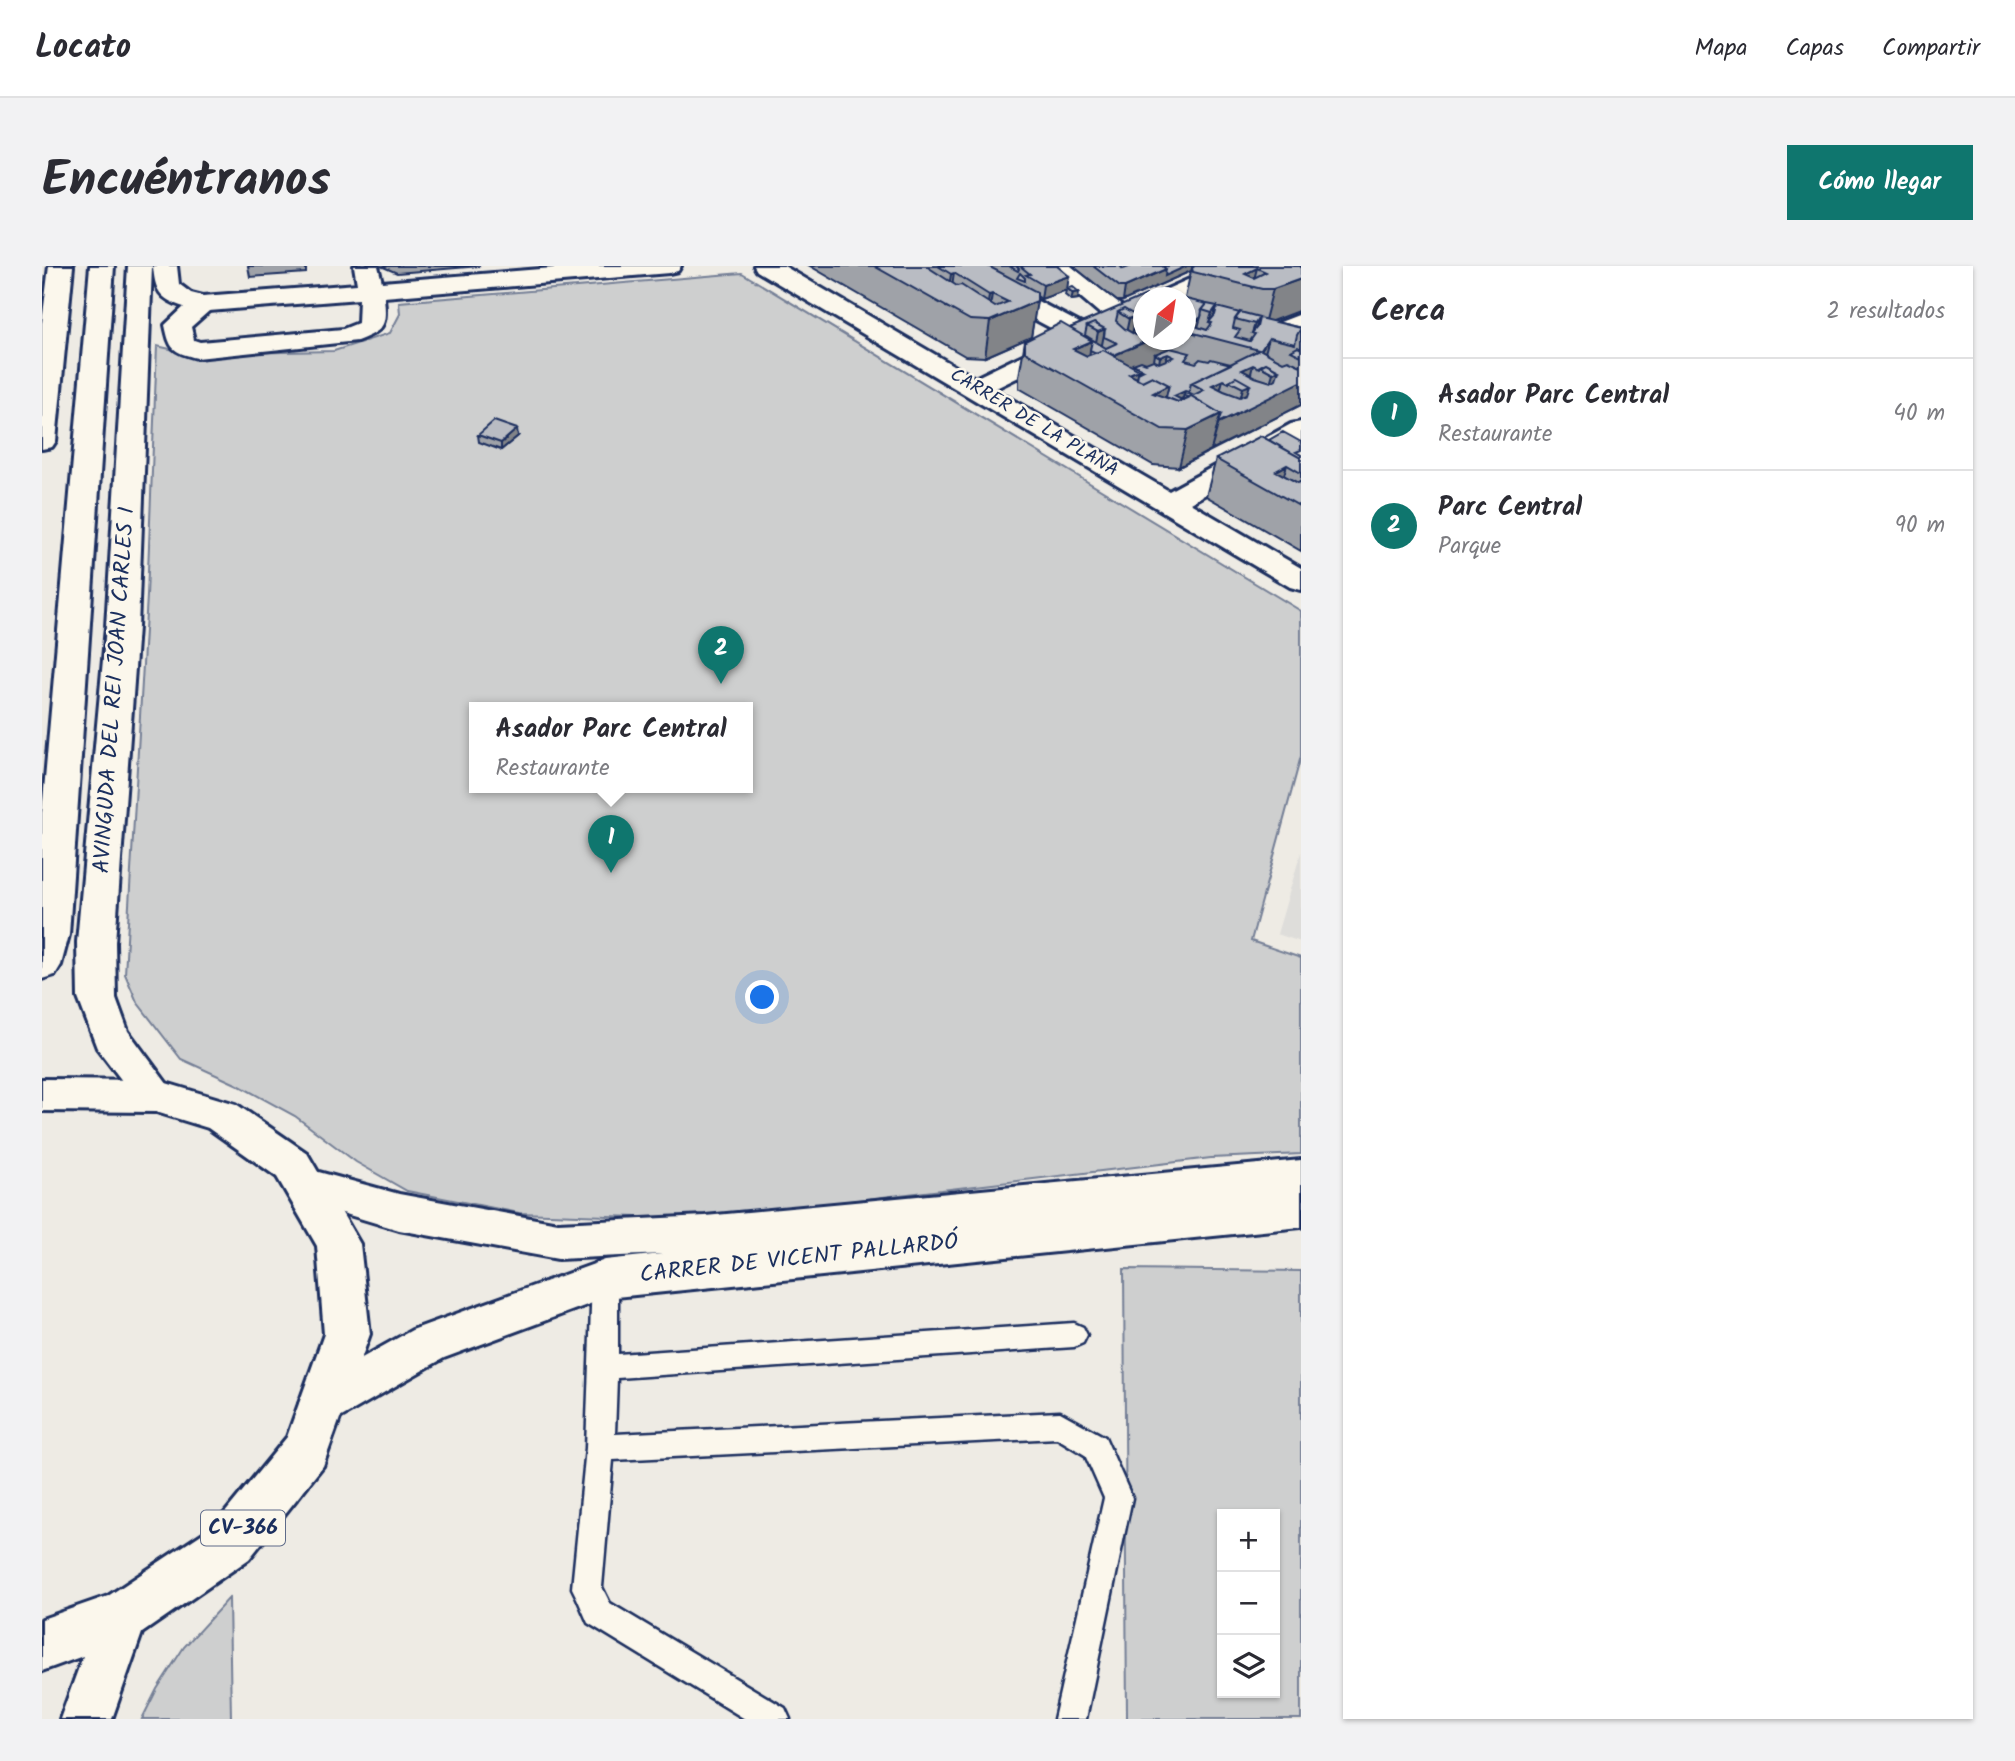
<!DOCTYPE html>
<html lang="es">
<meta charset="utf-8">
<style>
:root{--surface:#fff;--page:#f2f2f3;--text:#2b2b33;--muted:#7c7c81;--line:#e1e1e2;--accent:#0f766e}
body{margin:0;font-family:Kalam,sans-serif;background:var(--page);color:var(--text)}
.controls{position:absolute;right:21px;bottom:21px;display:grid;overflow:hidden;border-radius:0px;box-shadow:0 2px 5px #0004}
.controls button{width:63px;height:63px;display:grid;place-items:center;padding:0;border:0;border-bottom:2px solid var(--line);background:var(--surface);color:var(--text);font:35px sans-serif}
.compass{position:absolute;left:1091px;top:21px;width:63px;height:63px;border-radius:50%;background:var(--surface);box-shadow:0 2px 5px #0004;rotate:30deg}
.you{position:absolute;left:721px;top:732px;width:24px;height:24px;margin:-18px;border:5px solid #fff;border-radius:50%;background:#1a73e8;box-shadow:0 0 0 10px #1a73e833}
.badge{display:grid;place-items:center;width:46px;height:46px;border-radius:50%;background:var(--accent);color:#fff;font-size:23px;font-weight:700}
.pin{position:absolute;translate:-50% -58px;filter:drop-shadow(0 2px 4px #0008)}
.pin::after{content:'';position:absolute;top:37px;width:24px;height:21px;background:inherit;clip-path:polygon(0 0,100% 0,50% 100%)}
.popup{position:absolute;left:427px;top:436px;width:284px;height:91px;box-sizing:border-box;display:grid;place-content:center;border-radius:0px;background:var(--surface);filter:drop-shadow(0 2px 5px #0005);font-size:23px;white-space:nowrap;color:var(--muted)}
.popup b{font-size:26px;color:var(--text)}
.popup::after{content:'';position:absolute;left:50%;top:100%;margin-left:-14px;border:14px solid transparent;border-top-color:var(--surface)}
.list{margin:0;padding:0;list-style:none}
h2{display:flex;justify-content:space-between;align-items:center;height:91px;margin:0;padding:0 28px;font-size:30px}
h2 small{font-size:23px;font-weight:400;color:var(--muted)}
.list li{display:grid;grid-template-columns:46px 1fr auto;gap:21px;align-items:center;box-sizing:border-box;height:112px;padding:0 28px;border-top:2px solid var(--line)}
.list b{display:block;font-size:26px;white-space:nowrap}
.list p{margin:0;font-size:23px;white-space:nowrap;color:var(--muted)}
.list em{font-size:23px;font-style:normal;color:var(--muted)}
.icon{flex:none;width:38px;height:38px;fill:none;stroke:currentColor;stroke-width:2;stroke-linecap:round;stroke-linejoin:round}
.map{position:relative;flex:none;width:1259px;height:1453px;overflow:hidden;border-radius:0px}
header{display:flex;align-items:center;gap:42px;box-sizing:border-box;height:98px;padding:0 35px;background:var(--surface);border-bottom:2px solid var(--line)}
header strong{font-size:33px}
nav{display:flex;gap:38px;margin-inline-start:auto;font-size:24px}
.intro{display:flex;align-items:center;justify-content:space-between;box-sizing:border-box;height:168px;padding:0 42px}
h1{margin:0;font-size:49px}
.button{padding:18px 32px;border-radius:0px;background:var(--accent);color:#fff;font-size:24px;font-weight:700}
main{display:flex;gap:42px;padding:0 42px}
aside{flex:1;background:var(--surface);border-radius:0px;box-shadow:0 2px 5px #0004}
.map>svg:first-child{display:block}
.built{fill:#deddda}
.green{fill:#cecfcf;stroke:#747f96;stroke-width:2;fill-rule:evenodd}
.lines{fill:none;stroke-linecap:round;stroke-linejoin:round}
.service-casing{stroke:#1b2f5e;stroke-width:5}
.minor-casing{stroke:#1b2f5e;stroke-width:6}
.tertiary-casing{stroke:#1b2f5e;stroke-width:6}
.primary-casing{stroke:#1b2f5e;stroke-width:6}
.service{fill:#fbf7ec;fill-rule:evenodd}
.minor{fill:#fbf7ec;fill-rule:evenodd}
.tertiary{fill:#fbf7ec;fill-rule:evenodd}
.primary{fill:#fbf7ec;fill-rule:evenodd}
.wall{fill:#9fa2a8;stroke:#1b2f5e;stroke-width:2}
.shaded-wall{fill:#828488;stroke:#1b2f5e;stroke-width:2}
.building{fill:#b9bcc3;stroke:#1b2f5e;stroke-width:2;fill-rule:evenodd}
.labels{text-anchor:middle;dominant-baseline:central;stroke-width:5;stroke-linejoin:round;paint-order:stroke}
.far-street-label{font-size:19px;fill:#1b2f5e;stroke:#fbf7ec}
.shield{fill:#fbf7ec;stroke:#5e6b89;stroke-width:2}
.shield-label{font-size:21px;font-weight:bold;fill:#1b2f5e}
.street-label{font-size:23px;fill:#1b2f5e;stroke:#fbf7ec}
</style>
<header>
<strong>Locato</strong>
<nav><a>Mapa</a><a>Capas</a><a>Compartir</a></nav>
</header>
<div class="intro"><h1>Encuéntranos</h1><a class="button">Cómo llegar</a></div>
<main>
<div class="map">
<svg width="1259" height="1453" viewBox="0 0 1259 1453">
<rect width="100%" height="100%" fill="#eeebe4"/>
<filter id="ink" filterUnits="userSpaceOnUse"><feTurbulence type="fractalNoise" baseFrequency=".0143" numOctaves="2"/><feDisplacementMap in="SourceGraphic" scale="14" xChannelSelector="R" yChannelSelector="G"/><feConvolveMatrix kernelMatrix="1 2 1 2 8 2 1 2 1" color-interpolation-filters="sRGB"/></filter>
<g filter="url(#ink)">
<path class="built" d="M1259,586v90l-24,-8z"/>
<path class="green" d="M700,7l559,338v145l-50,185 50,17v196l-90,4 -514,61 -178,-6 -112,-22 -51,-29 -61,-46 -57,-31 -57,-26 -44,-57 -12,-28 22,-378 10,-250 35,8 142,-3 56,-18 10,-19 -1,-12zM433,441h273v80h-273z
M1082,1003l177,2v448h-174zM1180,1248h53v179h-53z
M187,1332l2,121h-89l15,-30 27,-42z"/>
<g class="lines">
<defs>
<path id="service" d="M563,1002l9,3 4,8v75l456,-31 9,4 4,8 -4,8 -9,4 -457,31 -2,56 445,-22 45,25 27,61 -46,221h-32l50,-221 -19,-43 -28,-17 -444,22 -11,127 8,16 175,105 5,11h-45l-157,-96 -11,-25 -5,-10 14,-140 6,-169 4,-8z"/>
<path id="minor" d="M7,0h24l-17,175 -4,6 -10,2v-126z
M111,0h24l2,18 12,9 12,3 154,-12 -3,-18h24l4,16 196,-16h103l-3,5 -9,2 -285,24c3,30 0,33 -27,44l-160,17c-25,-6 -27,-9 -32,-33l19,-18c-25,-8 -29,-17 -31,-41zM317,33l-1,24 -15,6 -143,13 -6,-2 -3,-13 18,-16z
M712,0h30l191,112 89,-43 -120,-64 -3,-5h30l114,60 19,-9 -60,-51h27l53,42 19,-7v16l-149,72 175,102 122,-67 10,-2v19l-111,62 111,65v22l-11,-3 -533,-316z
M1177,0h32l-3,5 -63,28 -30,-1 3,-5z
M1259,48v17l-35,13 -9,-3 -4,-5 4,-5z"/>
<path id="tertiary" d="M48,0h24l-45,669 -8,30 -6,10 -13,4v-166z
M86,0h24l-14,361 -23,315 1,56 12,33 48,65 -6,11 -14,5 -14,-5 -45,-59 -19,-50 -1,-56 29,-315z
M1259,894v67l-695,71 -162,60 -106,61 -16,6 -16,-6 -7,-15 7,-15 106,-59 193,-70 57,-6 -104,5 -159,-29 -110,-33 -6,-12 6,-12 15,-5 95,26 159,29 147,-7z"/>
<path id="primary" d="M0,813l114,1 80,24 71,49 53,91 10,90 -47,132 -74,93 -107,74 -30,86h-52l23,-63 -41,15v-52l66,-23 107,-71 72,-88 37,-103 -7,-88 -40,-69 -69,-49 -52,-16 -114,-1z"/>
</defs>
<use href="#service" class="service-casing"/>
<use href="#minor" class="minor-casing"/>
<use href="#tertiary" class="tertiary-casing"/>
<use href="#primary" class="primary-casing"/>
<use href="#service" class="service"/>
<use href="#minor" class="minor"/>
<use href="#tertiary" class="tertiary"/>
<use href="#primary" class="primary"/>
</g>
<path class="wall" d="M206,0h58v7l-56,4z
M339,0h99l-83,7z
M768,0h247l10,22 11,11 -7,1 -6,-5 1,-5 -25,9 -4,-3 -6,41 -46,20 -20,-1z
M1031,0h228v44l-29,11 29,7v77l-122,62 -26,-2 -134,-77v-12l6,-35 45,-13 74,-30v42h42l-1,-42 6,-27 -68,30h-6z
M436,169l40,1 -17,14 -22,-8z
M1254,186l5,3v96l-95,-55 10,-37z"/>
<path class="shaded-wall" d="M1145,0h15l-10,2 -1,3 -68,30 2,-14 41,-18z
M1215,2l-5,19 -7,-13z
M912,7l-5,35 -3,-1 5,-33z
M1027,10l-2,14 -26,9 2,-14z
M1259,13v31l-37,14 9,-35z
M1037,26l-1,7 -7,1 2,-7z
M950,28l-4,27h-2l3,-26z
M995,35l-6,36 -46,20 5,-36z
M1175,40l-5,17 -3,-1 3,-9z
M1094,50l-7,33 21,-9h22l-6,21 -7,3 1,-7 -5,-3 -1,7 -14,7 -7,-4 -1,7 -26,-12 16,-7 7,-33z
M1159,51l-5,17 -4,-9z
M1217,51l-4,17 -3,-1 3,-9z
M1063,63l-5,26 -6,-3 4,-20z
M1227,72l-7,26 -1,-14z
M1050,75l-7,35 -12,-27z
M1211,99l-5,21 2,-1 15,15 8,-27 6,-3 22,-1v36l-90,45 7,-27 18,-8 7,-27 -1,-18z
M1097,104l-8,36 -2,-32z
M1181,114l-7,26 -4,-21z
M1127,119l-9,37 -7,-29z
M1143,125l-2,7 -11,5 2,-7z
M1179,148l-10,36 -32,17 9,-37z
M475,163l1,7 -17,14v-7z
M1245,199l-9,29 -2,-23z"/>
<path class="building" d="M832,0h52l31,20 4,-1 34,22 13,-5 -16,-8 -3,1 -35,-22 -3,1 -13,-8h50l49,26v9l-47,20 -20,-1z
M967,0h7l3,3 -1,2z
M978,0h37l12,10 -26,9 -17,-10 4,-1z
M1051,0h27l3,3 9,-3h30l4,3 -41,18h-5z
M1120,0h25l-22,10 1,-7z
M1153,0h106v13l-28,10h-11l-69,-17 -1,-4zM1215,2l9,4 -12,6 -9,-4z
M978,7l5,5v3l-8,-3z
M1031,21l6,5 -6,1 -6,-5z
M1104,29h23l11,3h-19l-4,-3 -5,3h-8v30l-10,-4 2,-8 -12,-7 -6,3 -2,9 9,8 11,6 8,-4v9h5l-35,15 -11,-5 -7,3 -6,-3 2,-9 -22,-13zM1052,57l11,6 -1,8 13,6 -11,5 -21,-13 2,-9z
M1144,33l21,5 -5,6 -1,7 -9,8 15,5 5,-7 -3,-1 6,-7 2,-8 23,6 -5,6 -2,9 7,2 -5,7 15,4 5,-7 -3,-1 5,-6 2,-9 42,10 -4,7 -2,9 -26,-6 -8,12 22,12 5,-2 13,6v16l-83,41 3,-9 -30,-18 -12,6 9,-4 -4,-3 6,-2 4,2 10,-5 -13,-7 68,-33 -73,-19zM1224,97l13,7 -3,9 -5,3 -16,-5 -13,-7 11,-5 6,3 1,-2zM1194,111l14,8 -3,9 -7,3 -16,-6 -12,-6 11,-5 6,3v-2z
M1165,38l10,2 -5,7 -10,-3z
M1082,43l12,7 -7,3 -11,-7z
M1198,46l19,5 -4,7 -20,-5z
M1019,57l31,18 -19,8 14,7 16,-6 36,20 -10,4 13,7 10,-5 17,9 -16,8 25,9 13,-6 30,18 -33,16 -26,-1 -137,-77v-11z
M1052,57l11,6 -7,3 -11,-6z
M1256,81l3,2v7l-10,-5z
M1128,82l20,5 -5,7 11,3 4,-4 9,2 2,-2 20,5 -40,19 -2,9 -4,-1 -11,5 8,4 -4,2 -12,-5 3,-12 -17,-9 -10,5 -5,-2 1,-6 6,-3 -11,-6 8,-3 5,2 7,-3 6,3 15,-6 -6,-3 -8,3 -5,-3z
M1224,97l13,7 -6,3 -13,-7z
M1194,111l14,8 -7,3 -14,-7z
M452,155l23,8 -16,14 -23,-8z
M1241,166l18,10v8l-5,2 5,3v3l-32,-18z
M1219,170l40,22v15l-14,-8 -11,6 22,12 3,-2v26l-85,-48z"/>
</g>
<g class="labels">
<g class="far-street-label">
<text transform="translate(992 157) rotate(31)">CARRER DE LA PLANA</text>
</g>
<rect class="shield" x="159" y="1244.5" width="84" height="35" rx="5"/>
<g class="shield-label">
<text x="201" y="1262">CV-366</text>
</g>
<g class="street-label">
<text transform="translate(73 424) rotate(-86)">AVINGUDA DEL REI JOAN CARLES I</text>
<text transform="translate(757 993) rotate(-6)">CARRER DE VICENT PALLARDÓ</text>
</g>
</g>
</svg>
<div class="controls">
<button>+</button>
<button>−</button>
<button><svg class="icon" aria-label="layers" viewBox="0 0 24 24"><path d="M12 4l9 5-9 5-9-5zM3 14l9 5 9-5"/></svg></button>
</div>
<svg class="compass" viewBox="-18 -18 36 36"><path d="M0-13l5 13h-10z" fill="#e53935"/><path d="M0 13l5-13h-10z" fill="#7c7c81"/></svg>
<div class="you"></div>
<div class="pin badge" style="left:569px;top:607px">1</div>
<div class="popup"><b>Asador Parc Central</b>Restaurante</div>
<div class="pin badge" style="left:679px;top:418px">2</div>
</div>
<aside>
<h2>Cerca<small>2 resultados</small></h2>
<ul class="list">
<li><span class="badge">1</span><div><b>Asador Parc Central</b><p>Restaurante</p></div><em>40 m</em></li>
<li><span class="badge">2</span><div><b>Parc Central</b><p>Parque</p></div><em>90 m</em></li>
</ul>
</aside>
</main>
